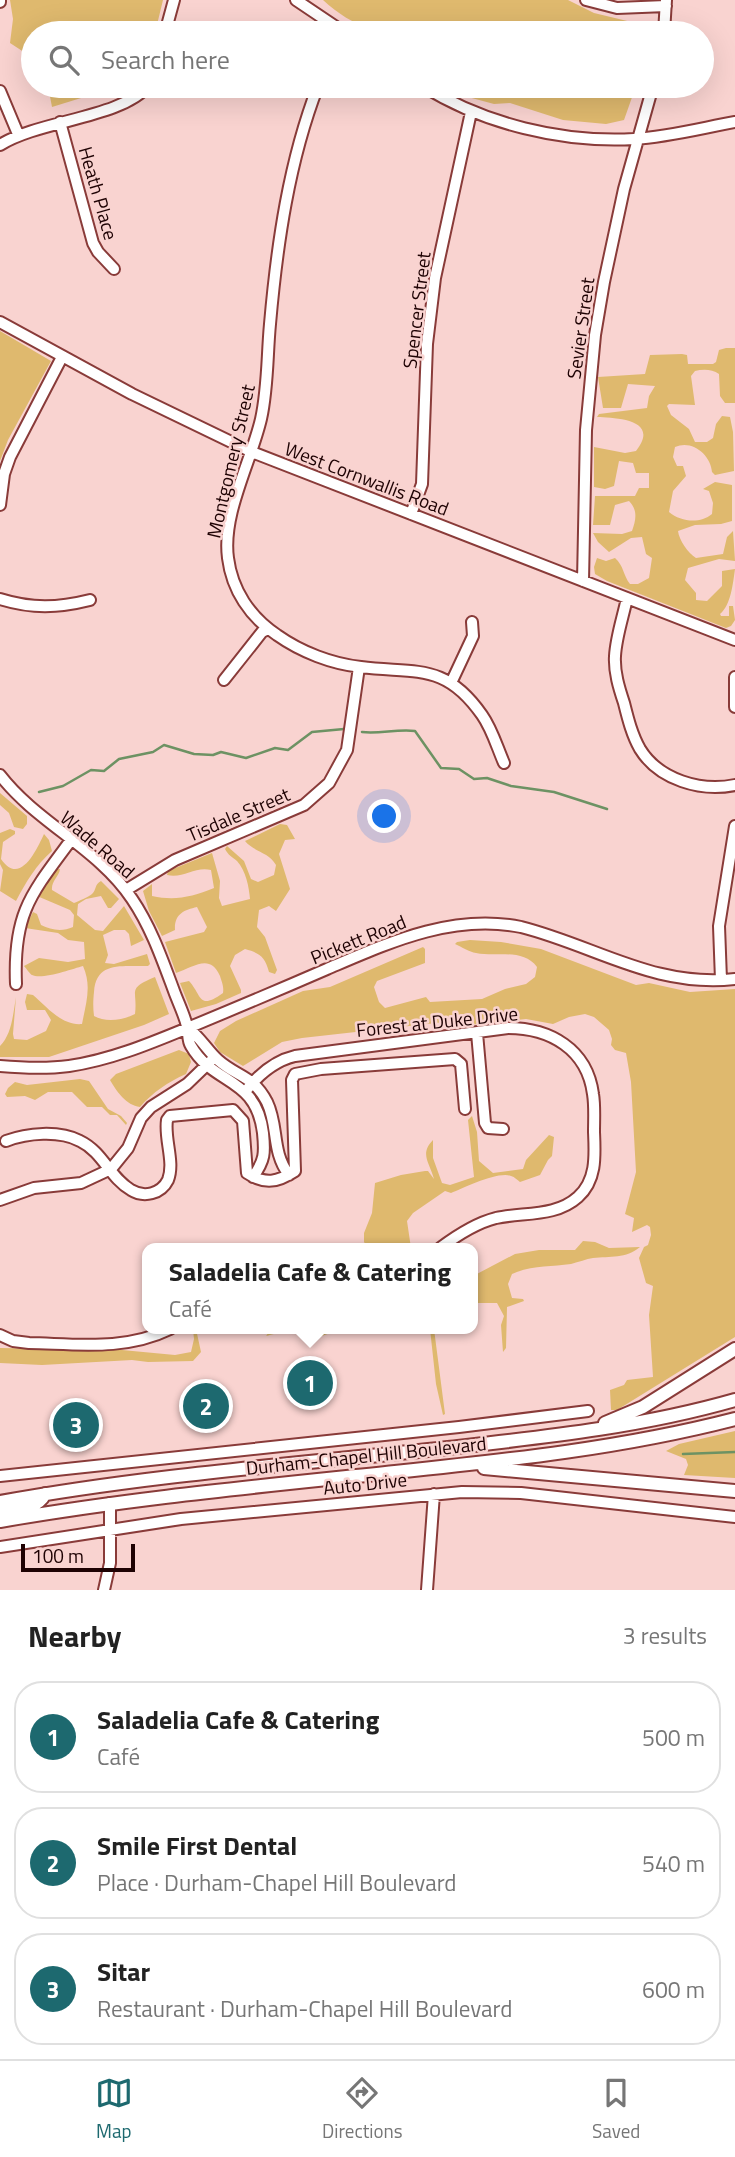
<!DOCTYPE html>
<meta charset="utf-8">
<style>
:root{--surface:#fff;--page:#f6f6f6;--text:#222;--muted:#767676;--line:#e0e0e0;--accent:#1d696f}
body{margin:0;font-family:"Titillium Web",sans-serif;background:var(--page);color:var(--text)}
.scale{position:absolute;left:21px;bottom:18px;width:114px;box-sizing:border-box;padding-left:7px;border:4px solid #1e0203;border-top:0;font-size:19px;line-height:24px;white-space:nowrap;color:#1e0203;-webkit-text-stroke:5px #f9d3d0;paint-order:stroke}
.you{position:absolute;left:385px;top:817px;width:24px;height:24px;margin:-18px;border:5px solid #fff;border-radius:50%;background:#1a73e8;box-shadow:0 0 0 10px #1a73e833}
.badge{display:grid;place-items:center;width:46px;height:46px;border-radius:50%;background:var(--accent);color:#fff;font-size:23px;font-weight:700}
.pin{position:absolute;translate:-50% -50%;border:4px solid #fff;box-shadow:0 2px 7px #0006}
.popup{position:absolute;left:142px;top:1243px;width:336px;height:91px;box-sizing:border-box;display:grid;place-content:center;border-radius:14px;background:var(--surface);filter:drop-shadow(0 2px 5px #0005);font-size:23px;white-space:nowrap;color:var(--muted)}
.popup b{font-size:26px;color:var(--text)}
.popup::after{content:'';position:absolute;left:50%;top:100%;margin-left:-14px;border:14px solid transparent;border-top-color:var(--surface)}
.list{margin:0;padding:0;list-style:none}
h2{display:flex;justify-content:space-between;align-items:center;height:91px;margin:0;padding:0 28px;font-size:30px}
h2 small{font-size:23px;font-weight:400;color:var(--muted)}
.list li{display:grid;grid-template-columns:46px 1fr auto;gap:21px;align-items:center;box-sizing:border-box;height:112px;margin:0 14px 14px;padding:0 14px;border:2px solid var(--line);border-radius:28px}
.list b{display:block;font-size:26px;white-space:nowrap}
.list p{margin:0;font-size:23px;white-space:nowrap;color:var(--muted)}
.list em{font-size:23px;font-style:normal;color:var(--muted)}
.icon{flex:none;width:38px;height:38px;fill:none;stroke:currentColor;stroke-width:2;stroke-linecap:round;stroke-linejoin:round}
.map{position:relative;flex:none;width:735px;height:1590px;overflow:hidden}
.search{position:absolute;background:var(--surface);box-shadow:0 7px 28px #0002;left:21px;right:21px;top:21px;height:77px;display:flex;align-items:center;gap:18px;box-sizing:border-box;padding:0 24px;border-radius:38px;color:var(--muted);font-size:26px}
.sheet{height:469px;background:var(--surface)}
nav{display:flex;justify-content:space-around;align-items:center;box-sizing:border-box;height:98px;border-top:2px solid var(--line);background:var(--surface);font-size:19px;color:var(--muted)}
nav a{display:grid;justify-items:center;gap:4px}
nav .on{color:var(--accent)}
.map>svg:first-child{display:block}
.green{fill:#dfb96e}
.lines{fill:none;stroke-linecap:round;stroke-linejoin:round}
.stream{stroke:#6d9263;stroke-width:2.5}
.minor-casing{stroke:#893b39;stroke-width:14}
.major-casing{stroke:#893b39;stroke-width:16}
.minor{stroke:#fff;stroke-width:10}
.major{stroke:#fff;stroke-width:12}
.labels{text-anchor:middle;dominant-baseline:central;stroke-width:5;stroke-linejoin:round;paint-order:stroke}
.street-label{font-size:19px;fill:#1e0203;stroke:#f9d3d0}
</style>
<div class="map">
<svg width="735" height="1590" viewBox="0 0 735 1590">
<rect width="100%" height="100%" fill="#f9d3d0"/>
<path class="green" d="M10,0h153l-8,33h-122v28l-3,-5 -20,-13 3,-24z
M323,0h245l26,13 54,13 3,7 -38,-5 -12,5h-128l-1,-2 -15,-5c-13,10 -22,7 -37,7 -42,0 -65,-4 -97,-33z
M48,86h48l-2,8 -42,13z
M469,86h167l-12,34 -18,4 -43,-4 -53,-17 -16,1 -26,-7z
M0,331l51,30 -43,79 -8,21z
M726,348h9v55h-10l-5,-7 -1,-22c-7,-5 -16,-5 -24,-3l-4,5 4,29 -26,-1 -2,2 4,9 18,14 6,13h12l6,-4 3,-14 6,-8 8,1 3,15 1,39 -19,4 -3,-3c-1,-17 -20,-33 -37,-25l-2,10 4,9h6l3,10 -13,15 -4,21c12,10 31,12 43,2l1,-11 -4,-12 -6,-2 12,-7 17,3v36l-11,3 -26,1 -17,6c1,9 10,22 18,27l27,-4 4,-17 6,-6 2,30 -16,-2 -31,9 -3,12 11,13v7l11,1 15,-15v-15l13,-2c-2,14 -4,36 -15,45l1,2h8v-10h4l2,14 -4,6 -5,2 -119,-47 -12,-7 -1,-7 3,-9 9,3 9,-3c9,8 8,17 15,26h8l11,-6 3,-20 -6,-4 -4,-17 -11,1 -22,14 -11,-10 -5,-9 29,1 10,-3c4,-11 6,-21 -3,-30l-14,4 -5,20h-17l2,-29h40l4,-8h10v-15h-13l-3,-10 -14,-2 -5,25 -9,3 -11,-2v-40l31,6 11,-2c25,-32 -20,-33 -39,-34l2,-3 48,-6 2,-12 6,-10 -27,-2 -7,24h-18l-5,-31 47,-3 5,-19 32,-1 5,1 1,9h25l3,-2 3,-12z
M0,793l27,23v8l-4,5 -9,-2 -5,-14 -9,-8z
M280,824l7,1 8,14 -10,1 -6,14 11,35 -14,22 -7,-5 -10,4 -2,17 8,10 12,33 -2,4 -6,-2c-4,-15 -9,-19 -24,-23l-10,6 -5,11 11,24v3l-25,11 -25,7 -11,-28 9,-2c13,14 9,30 34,12 1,-7 -1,-10 -3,-17 -10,-23 -26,-9 -44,-3l-11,-31 39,-10 3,-5 -10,-20c-13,3 -23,7 -22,23l-13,6 -13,-25 -6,-20 9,-7v12c23,5 40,1 62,-8l-3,-18c-16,-4 -28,9 -44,5l1,-4 44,-18 8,28 -1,17 3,8 28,-7c-1,-12 -4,-28 -13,-38 -5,-4 -9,-6 -12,-12l2,-3 17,15 7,18 7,3 16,-7 2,-10c-7,-13 -22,-13 -31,-24z
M10,829l5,2v3l-12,8 -2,17c19,28 36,-10 43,-25l5,6 3,11c-16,14 -26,31 -36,50l-16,-10 3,-21 -3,-6v-31z
M56,869h4c-1,8 -9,12 -8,21l22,13c5,-2 14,-6 18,-9 5,-5 2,-9 9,-13l18,18 -8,9h-3l-7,-12 -15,3 -8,5 -1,11 18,15 8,1 21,-25 20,34 -13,6 -2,-12 -4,-4h-11l-11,5 5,20 -3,8 9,1 33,-10 3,10 -2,2c-24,1 -52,-6 -54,26 -1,9 -1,16 0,24 12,7 29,4 41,-2 3,-24 -9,-25 20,-37l14,37 -25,11 -95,32h-49v-11c12,-12 13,-32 16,-49l-3,37 1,5 13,1 19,-9 5,-11 -6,-10h-18l-2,-8 2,-8 6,1c14,12 29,31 49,29 4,-21 10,-38 1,-58 -11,3 -41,14 -51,9 -1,0 -7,-8 -8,-9l15,-8 29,4 17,-3 -1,-17 -16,-2 -10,-7 -33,-5 8,-16 4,2 4,11c10,5 21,7 32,2l1,-12 -4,-5 -33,-14z
M470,940l31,2 40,7 95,36 13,-2 41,9 45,-3v348l-118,73h-6l-1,-20 14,-5 3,-5 26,-3 -4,-62 4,-29 -7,-3 -7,-25 5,-11 4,-2 3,-10 -1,-8 -3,-2 -15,7 2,-14 -9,-4 11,-42 -5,-90 -5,-29 -11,-3 -4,-5 1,-6 -3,-9 -15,-13 -9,-3 -16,3 -16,7 -27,-5 -76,8 -5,-5 -143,16 -20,4 -39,24 -23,-14 -6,-9 6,-12 16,-10 67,-30 27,-4 93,-40 2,2v14l-48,18 -3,6 5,15 6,6 41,-11 4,5 52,-3 23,-10 21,-5 9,-7 2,-10c-14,-19 -41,-10 -61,-14 -7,-1 -14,-6 -21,-9l2,-2z
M179,1050l10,4 2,8 -5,12c-18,8 -33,18 -46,33 -14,-2 -23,-15 -30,-27l6,-6z
M80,1079l9,2 19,28 13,7 6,7 -1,2 -9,-10h-7l-8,-8h-15l-15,-15h-24l-13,8 -10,-4 -18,1 -2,-3 3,-6 7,-6 12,3z
M472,1116l5,16 2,29 14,12 30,-4 3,-9 23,-25 5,2 -2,19 -4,4 -8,15 -20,7c-3,-2 -5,-5 -9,-6 -13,-5 -47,12 -60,17l-6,-2 -32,22 -6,8 4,27h-43l-4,-6v-9l8,-20 3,-30 26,-8 24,-4h3l6,8c-4,-16 -15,-25 -1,-39v18l9,25 8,2 24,-8 -6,-57z
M583,1241l12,1 14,6 31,-1c-14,12 -30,9 -47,11 -7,1 -14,4 -22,6 -20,3 -39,1 -59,10l-4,10 4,14 11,1 1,2 -17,6 -1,41 -3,4 -2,-27 3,-9 -7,-13h-24v-27l42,-22 24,-4h36z
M196,1329l5,23 -8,9 -45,1 -16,-2 -90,5 -42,-2v-15l122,2 53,5 16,-3 3,-13 -1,-9z
M271,1329h71l-32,11c-16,-10 -26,-9 -44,-4z
M430,1329h4l11,85 -2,1 -7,-31z
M735,1431v47l-51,-3 4,-10 -2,-6 -20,-8 13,-7z"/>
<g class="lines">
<path class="stream" d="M362,732c18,2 34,-3 53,-1l26,37 18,1 15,10 13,-1 24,8 43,6 53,17
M39,792l24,-6 28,-16 13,1 15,-12 34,-7 11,-7 30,9 19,1 8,-3 25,6 29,-10 13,2 24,-18 32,-3
M683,1454l52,-2"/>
<defs>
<path id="minor" d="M296,0l49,33
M586,0l31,8 49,-2
M0,2v-2
M165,33l9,-33
M664,33l2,-33
M318,86c-29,75 -41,158 -48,238 -3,32 -2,64 -9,95 -10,43 -39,95 -33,139 4,32 22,59 49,77 24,17 55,29 84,32 55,7 84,-5 121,48 10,14 15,32 22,48
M423,86c61,38 139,57 211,53 34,-2 68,-11 101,-17
M0,91l18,43
M60,122l33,121 5,9 16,17
M0,145c40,-25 121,-27 148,-59
M0,322l132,72 120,58 483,188
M0,505l4,-31 6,-17 52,-100
M411,514l11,-30 5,-140 8,-66 36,-166
M583,581l3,-151 9,-95 9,-53 20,-93 29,-103
M627,598c-4,19 -11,39 -12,58 -1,16 4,32 9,47 4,16 8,32 16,46 19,31 61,43 95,36
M0,599c32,10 58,9 90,1
M735,677v30
M224,680l38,-48 6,-3
M451,683l22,-47 -1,-14
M0,775c37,48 98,73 132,124 19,28 30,60 42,92 4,11 10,23 13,35 2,7 0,14 4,20 23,40 65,30 72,87 2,20 2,27 -10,44
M126,890l49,-30 129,-55 25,-22 18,-33 12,-83
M721,980l-2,-54 16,-100
M16,984c-3,-71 15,-90 55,-144
M188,1028c12,9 19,22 30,32 19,17 35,15 49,42 12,25 4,49 22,73
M477,1033l8,90 3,5 15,1
M0,1066c23,2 46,3 69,0 42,-6 82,-23 121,-39 46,-19 91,-38 137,-58 61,-26 125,-56 194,-42 75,19 133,61 214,52
M245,1092c13,-17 29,-31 50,-36l213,-28c42,0 79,21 85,66 2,12 1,25 1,38 1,23 3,48 -16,65 -22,20 -54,15 -82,21 -20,5 -40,18 -56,30
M6,1141c21,-8 53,-11 74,0 23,11 30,37 51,49 13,8 30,4 37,-10 7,-18 -4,-41 -1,-60l3,-4 63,-6 10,11 4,52c18,12 31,9 48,-2l-3,-91 3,-6 26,-5 134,-10 6,5 4,45
M0,1200l34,-12 47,-5 30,-14 17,-21 13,-30 10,-11 36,-23 28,-27
M0,1335l13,6 16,2c48,1 96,8 141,-14
M0,1476l459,-49 129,-16
M0,1547l181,-28 281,-27 59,1 214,24
M104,1590l6,-27v-60
M427,1590l7,-96"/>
<path id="major" d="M605,1423l38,-16 92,-58
M484,1468l251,23
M0,1502c148,-27 298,-38 448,-54 97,-11 193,-21 287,-48
M0,1513c16,-4 36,-3 45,-19
M0,1521c131,-23 263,-35 395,-49 114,-12 228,-24 340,-53"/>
</defs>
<use href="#minor" class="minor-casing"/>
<use href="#major" class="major-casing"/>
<use href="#minor" class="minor"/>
<use href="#major" class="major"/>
</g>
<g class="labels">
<g class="street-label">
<text transform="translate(99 193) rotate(74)">Heath Place</text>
<text transform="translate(416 310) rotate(-83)">Spencer Street</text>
<text transform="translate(580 328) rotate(-82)">Sevier Street</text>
<text transform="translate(230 461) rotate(-77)">Montgomery Street</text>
<text transform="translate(367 478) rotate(21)">West Cornwallis Road</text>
<text transform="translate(238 814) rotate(-23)">Tisdale Street</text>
<text transform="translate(98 844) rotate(41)">Wade Road</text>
<text transform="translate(358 939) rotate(-22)">Pickett Road</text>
<text transform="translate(437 1021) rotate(-6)">Forest at Duke Drive</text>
<text transform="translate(366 1455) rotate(-6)">Durham-Chapel Hill Boulevard</text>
<text transform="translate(365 1483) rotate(-6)">Auto Drive</text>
</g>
</g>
</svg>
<div class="scale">100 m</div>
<div class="you"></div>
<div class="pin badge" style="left:310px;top:1383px">1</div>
<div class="popup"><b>Saladelia Cafe &amp; Catering</b>Café</div>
<div class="pin badge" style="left:206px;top:1406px">2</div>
<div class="pin badge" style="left:76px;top:1425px">3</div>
<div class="search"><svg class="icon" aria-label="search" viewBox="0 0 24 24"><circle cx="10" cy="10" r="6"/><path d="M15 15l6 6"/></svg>Search here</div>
</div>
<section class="sheet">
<h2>Nearby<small>3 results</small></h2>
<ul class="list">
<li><span class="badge">1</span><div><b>Saladelia Cafe &amp; Catering</b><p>Café</p></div><em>500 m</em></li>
<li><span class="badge">2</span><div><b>Smile First Dental</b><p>Place · Durham-Chapel Hill Boulevard</p></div><em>540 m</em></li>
<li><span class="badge">3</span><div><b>Sitar</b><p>Restaurant · Durham-Chapel Hill Boulevard</p></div><em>600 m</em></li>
</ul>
</section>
<nav>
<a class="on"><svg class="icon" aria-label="map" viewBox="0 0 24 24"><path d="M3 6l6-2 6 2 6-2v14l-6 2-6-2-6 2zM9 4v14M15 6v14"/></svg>Map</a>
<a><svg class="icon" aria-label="directions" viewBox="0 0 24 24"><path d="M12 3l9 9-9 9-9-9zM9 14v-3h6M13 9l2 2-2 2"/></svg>Directions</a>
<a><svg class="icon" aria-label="saved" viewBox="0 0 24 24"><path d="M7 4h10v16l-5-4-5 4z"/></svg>Saved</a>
</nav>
